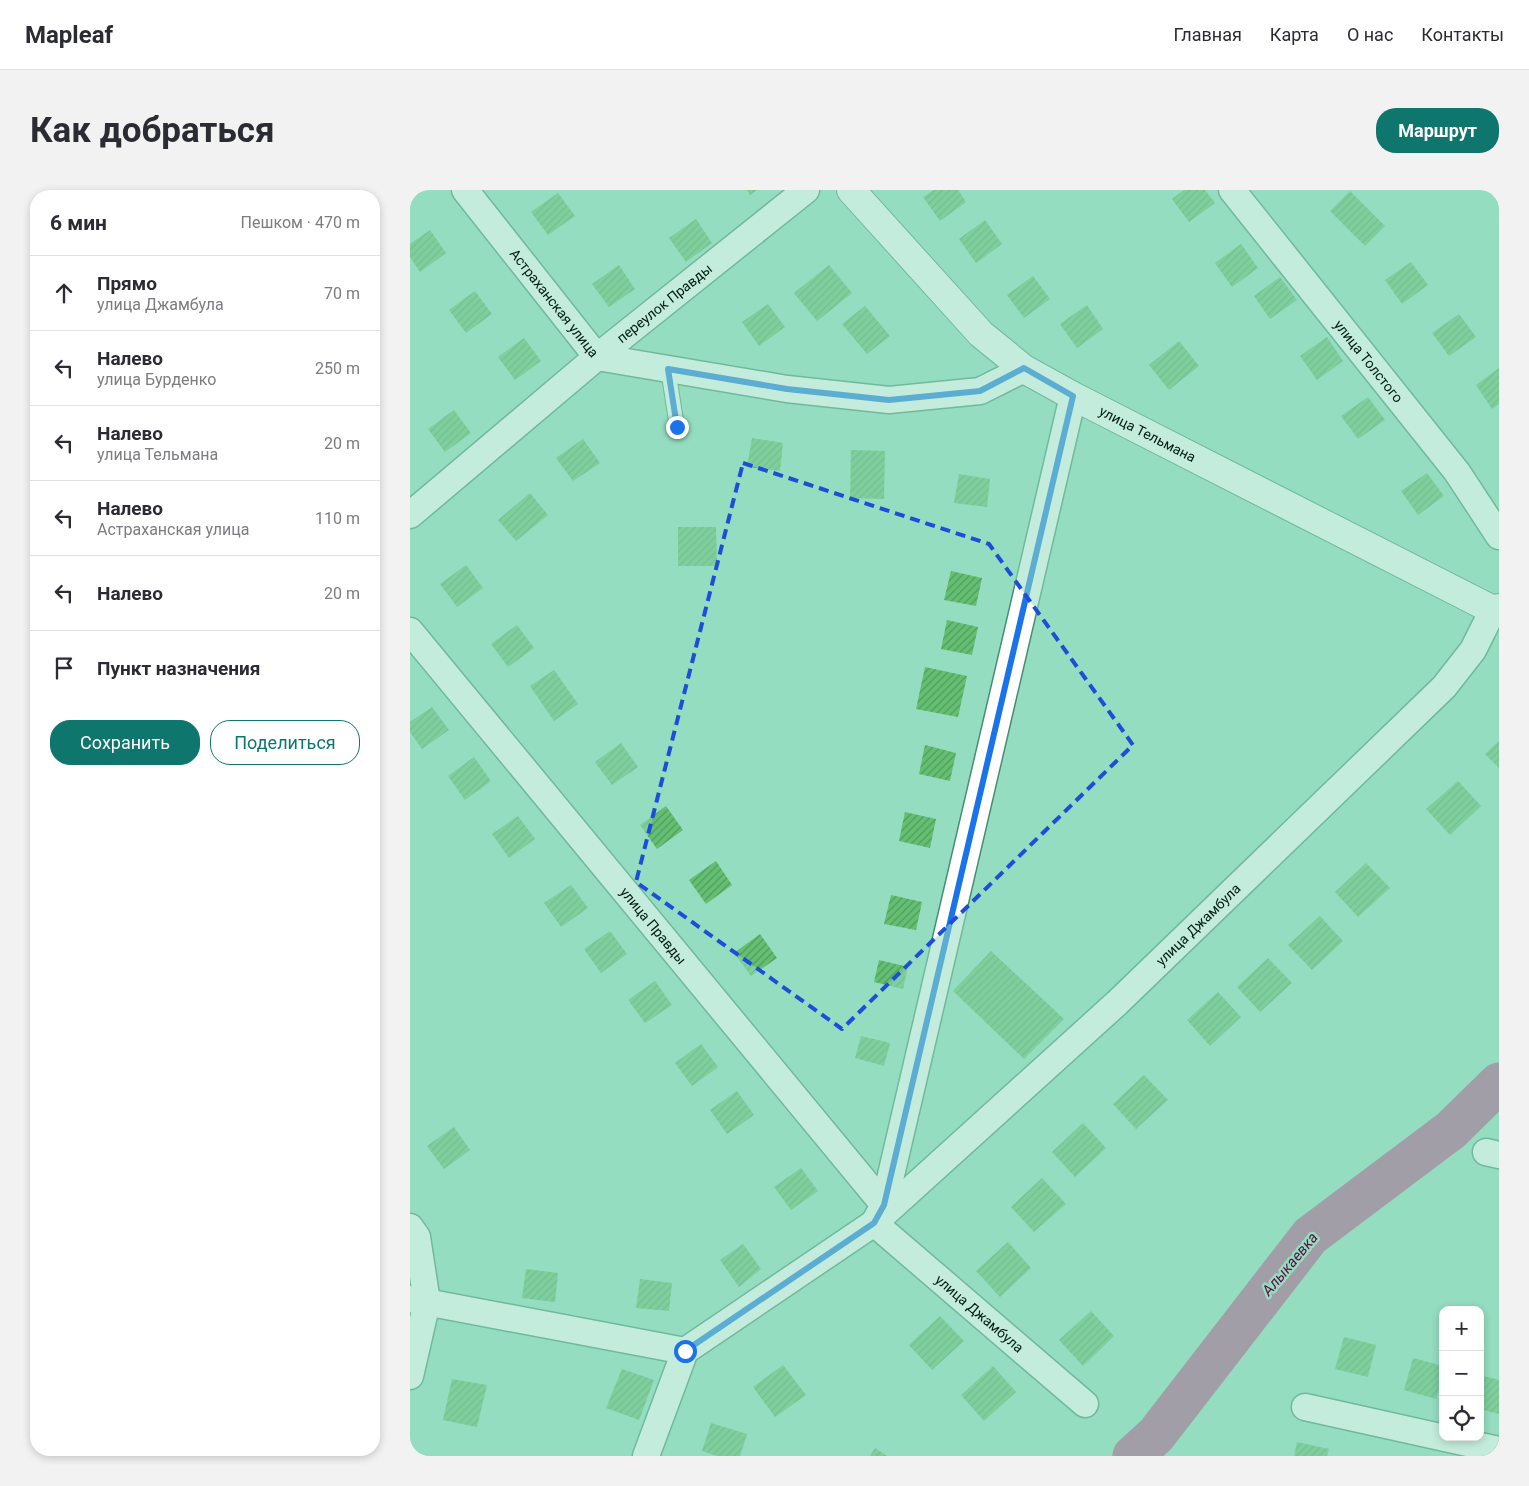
<!DOCTYPE html>
<html lang="ru">
<meta charset="utf-8">
<style>
:root{--surface:#fff;--page:#f2f2f3;--text:#2b2b33;--muted:#7c7c81;--line:#e1e1e2;--accent:#0f766e}
body{margin:0;font-family:Roboto,sans-serif;background:var(--page);color:var(--text)}
.controls{position:absolute;right:15px;bottom:15px;display:grid;overflow:hidden;border-radius:10px;box-shadow:0 2px 8px #0003}
.controls button{width:45px;height:45px;display:grid;place-items:center;padding:0;border:0;border-bottom:1px solid var(--line);background:var(--surface);color:var(--text);font:25px sans-serif}
.stop{position:absolute;width:15px;height:15px;margin:-11px;border:4px solid #1a73e8;border-radius:50%;background:#fff}
.stop.end{background:#1a73e8;border-color:#fff;box-shadow:0 1px 5px #0008}
.list{margin:0;padding:0;list-style:none}
h2{display:flex;justify-content:space-between;align-items:center;height:65px;margin:0;padding:0 20px;font-size:21px}
h2 small{font-size:16px;font-weight:400;color:var(--muted)}
.list li{display:grid;grid-template-columns:32px 1fr auto;gap:15px;align-items:center;box-sizing:border-box;height:75px;padding:0 20px;border-top:1px solid var(--line)}
.list b{display:block;font-size:19px;white-space:nowrap}
.list p{margin:0;font-size:16px;white-space:nowrap;color:var(--muted)}
.list em{font-size:16px;font-style:normal;color:var(--muted)}
.actions{display:flex;gap:10px;padding:15px 20px}
.actions a{flex:1;padding:11px 0;border:1px solid var(--accent);border-radius:20px;text-align:center;font-size:18px;color:var(--accent)}
.actions .main{background:var(--accent);color:#fff}
.icon{flex:none;width:28px;height:28px;fill:none;stroke:currentColor;stroke-width:2;stroke-linecap:round;stroke-linejoin:round}
.map{position:relative;flex:none;width:1089px;height:1266px;overflow:hidden;border-radius:20px}
header{display:flex;align-items:center;gap:30px;box-sizing:border-box;height:70px;padding:0 25px;background:var(--surface);border-bottom:1px solid var(--line)}
header strong{font-size:24px}
nav{display:flex;gap:28px;margin-inline-start:auto;font-size:18px}
.intro{display:flex;align-items:center;justify-content:space-between;box-sizing:border-box;height:120px;padding:0 30px}
h1{margin:0;font-size:35px}
.button{padding:12px 22px;border-radius:20px;background:var(--accent);color:#fff;font-size:18px;font-weight:700}
main{display:flex;gap:30px;padding:0 30px}
aside{flex:1;background:var(--surface);border-radius:20px;box-shadow:0 2px 8px #0003}
.map>svg:first-child{display:block}
.lines{fill:none;stroke-linecap:round;stroke-linejoin:round}
.river{stroke:#b25289;stroke-width:41}
.building{fill:url(#building-hatch)}
.service-casing{stroke:#468e73;stroke-width:16}
.minor-casing{stroke:#468e73;stroke-width:29}
.secondary-casing{stroke:#468e73;stroke-width:30}
.service{stroke:#fff;stroke-width:14}
.minor{stroke:#fff;stroke-width:26}
.secondary{stroke:#fff;stroke-width:28}
.route{stroke:#1a73e8;stroke-width:6}
.marked{fill:none;stroke:#1d4ed8;stroke-width:4;stroke-dasharray:10 6;stroke-linejoin:round}
.labels{text-anchor:middle;dominant-baseline:central;stroke-width:5;stroke-linejoin:round;paint-order:stroke}
.street-label{font-size:14px;fill:#001b11;stroke:#94ddc0}
.water-label{font-size:15px;font-style:italic;fill:#630543;stroke:#94ddc0}
</style>
<header>
<strong>Mapleaf</strong>
<nav><a>Главная</a><a>Карта</a><a>О нас</a><a>Контакты</a></nav>
</header>
<div class="intro"><h1>Как добраться</h1><a class="button">Маршрут</a></div>
<main>
<aside>
<h2>6 мин<small>Пешком · 470 m</small></h2>
<ul class="list">
<li><svg class="icon" aria-label="ahead" viewBox="0 0 24 24"><path d="M12 20V5M6 11l6-6 6 6"/></svg><div><b>Прямо</b><p>улица Джамбула</p></div><em>70 m</em></li>
<li><svg class="icon" aria-label="left" viewBox="0 0 24 24"><path d="M17 20v-9H6M10 6l-5 5 5 5"/></svg><div><b>Налево</b><p>улица Бурденко</p></div><em>250 m</em></li>
<li><svg class="icon" aria-label="left" viewBox="0 0 24 24"><path d="M17 20v-9H6M10 6l-5 5 5 5"/></svg><div><b>Налево</b><p>улица Тельмана</p></div><em>20 m</em></li>
<li><svg class="icon" aria-label="left" viewBox="0 0 24 24"><path d="M17 20v-9H6M10 6l-5 5 5 5"/></svg><div><b>Налево</b><p>Астраханская улица</p></div><em>110 m</em></li>
<li><svg class="icon" aria-label="left" viewBox="0 0 24 24"><path d="M17 20v-9H6M10 6l-5 5 5 5"/></svg><div><b>Налево</b></div><em>20 m</em></li>
<li><svg class="icon" aria-label="arrive" viewBox="0 0 24 24"><path d="M6 21V4h12l-3 4 3 4H6"/></svg><div><b>Пункт назначения</b></div></li>
</ul>
<div class="actions"><a class="main">Сохранить</a><a>Поделиться</a></div>
</aside>
<div class="map">
<svg width="1089" height="1266" viewBox="0 0 1089 1266">
<defs>
<pattern id="building-hatch" width="6" height="6" patternUnits="userSpaceOnUse" patternTransform="scale(1.25)"><rect width="6" height="6" fill="#65bf72"/><path d="M-1 1l2-2M0 6l6-6M5 7l2-2" fill="none" stroke="#519a5c"/></pattern>
</defs>
<rect width="100%" height="100%" fill="#94ddc0"/>
<g class="lines">
<path class="river" d="M723,1266l23,-21 154,-199 141,-106 48,-47"/>
</g>
<path class="building" d="M337,0h10l-7,5z
M524,0h24l8,12 -26,19 -17,-24z
M774,0h21l10,13 -26,19 -17,-23z
M940,1l35,35 -20,20 -35,-35z
M148,3l17,23 -27,19 -17,-23z
M286,29l16,24 -26,19 -17,-24z
M575,30l17,24 -26,19 -17,-24z
M20,40l16,23 -26,19 -10,-15v-13z
M831,54l17,24 -26,19 -17,-24z
M1001,72l17,23 -26,19 -17,-24z
M209,75l16,24 -26,18 -17,-23z
M419,75l23,28 -35,28 -23,-28z
M623,86l17,23 -26,19 -17,-23z
M870,87l17,23 -27,19 -16,-23z
M65,101l17,23 -26,19 -17,-23z
M358,114l17,23 -26,19 -17,-24z
M677,115l16,24 -26,19 -17,-24z
M455,116l25,30 -23,18 -25,-30z
M1049,124l17,23 -27,19 -17,-23z
M917,147l16,24 -26,19 -17,-24z
M114,148l17,23 -26,19 -17,-23z
M769,151l20,25 -30,24 -20,-25z
M1089,178v36l-7,5 -16,-24z
M958,207l17,23 -27,19 -17,-23z
M44,220l17,23 -26,19 -17,-23z
M342,248l31,5 -3,28 -33,-4z
M173,249l17,24 -27,18 -17,-23z
M441,260l34,1 -1,48 -34,-1z
M1017,283l17,23 -26,19 -17,-24z
M549,284l31,5 -3,28 -33,-4z
M120,303l18,22 -32,26 -18,-21z
M268,337h38l1,39h-39z
M56,375l17,23 -26,19 -17,-23z
M541,381l31,7 -6,28 -32,-6z
M537,430l31,7 -6,28 -31,-6z
M107,435l17,23 -26,19 -17,-23z
M515,477l42,9 -9,41 -42,-8z
M144,480l24,34 -24,17 -24,-35z
M22,517l17,23 -27,19 -12,-17v-10z
M1089,551v27l-14,-14z
M211,553l17,24 -26,18 -17,-23z
M515,555l31,8 -6,28 -31,-7z
M64,567l17,24 -26,19 -17,-24z
M1048,591l23,25 -31,29 -24,-26z
M256,616l17,24 -26,19 -17,-24z
M495,622l31,7 -6,29 -31,-7z
M108,626l17,23 -26,19 -17,-24z
M306,671l16,24 -26,19 -17,-24z
M956,673l24,25 -32,29 -23,-25z
M161,695l17,23 -27,19 -17,-24z
M481,705l31,7 -6,28 -32,-6z
M910,726l23,25 -31,29 -24,-25z
M200,741l17,23 -26,19 -17,-24z
M350,744l17,24 -26,18 -17,-23z
M581,761l73,68 -40,40 -71,-68z
M858,768l24,25 -32,29 -23,-25z
M469,770l29,7 -5,22 -29,-7z
M245,791l17,24 -27,18 -17,-23z
M808,802l23,25 -31,29 -23,-26z
M451,846l29,7 -6,23 -29,-8z
M291,854l17,23 -26,19 -17,-23z
M734,885l24,25 -32,29 -23,-25z
M327,901l17,24 -27,19 -17,-24z
M673,933l23,25 -31,29 -23,-25z
M44,937l16,23 -26,19 -17,-23z
M391,978l17,23 -27,19 -17,-23z
M632,988l24,26 -32,28 -23,-25z
M598,1052l23,26 -31,29 -24,-26z
M333,1054l18,25 -22,18 -19,-27z
M116,1079l32,4 -3,29 -33,-4z
M230,1089l32,4 -3,28 -33,-3z
M681,1121l23,25 -31,30 -24,-26z
M530,1126l24,25 -32,29 -23,-25z
M934,1147l32,8 -8,32 -33,-8z
M1003,1168l30,8v8l-7,25 -32,-9z
M373,1175l23,30 -31,22 -22,-30z
M583,1176l23,26 -32,29 -23,-26z
M212,1179l32,11 -15,40 -33,-12z
M1074,1186l15,4v34l-19,-5v-20z
M42,1189l35,6 -10,42 -34,-7z
M301,1233l36,11 -7,22h-23l-15,-5z
M887,1252l32,7 -2,7h-33z
M465,1258l12,8h-17z"/>
<g class="lines">
<defs>
<path id="service" d="M258,179l9,58"/>
<g id="minor">
<path id="s1" d="M55,0l132,167 190,32 102,11 91,-9 44,-22"/>
<path id="s2" d="M822,0l225,282 42,64"/>
<path id="s3" d="M0,325l187,-158 209,-167"/>
<path id="s4" d="M0,441l474,574 -10,18 211,181"/>
<path d="M1076,962l13,3"/>
<path d="M474,1015l189,-809"/>
<path d="M0,1037l7,10 10,65 -17,74"/>
<path d="M0,1109l275,52"/>
<path d="M895,1217l194,43"/>
<path id="s5" d="M236,1266l39,-105 189,-128 243,-220 327,-316 29,-37 20,-40"/>
</g>
<g id="secondary">
<path id="s6" d="M441,0l130,144 43,35 49,27 420,214 6,-2"/>
</g>
</defs>
<use href="#service" class="service-casing"/>
<use href="#minor" class="minor-casing"/>
<use href="#secondary" class="secondary-casing"/>
<use href="#service" class="service"/>
<use href="#minor" class="minor"/>
<use href="#secondary" class="secondary"/>
</g>
<g class="lines">
<path class="route" d="M267,237l-9,-58 119,20 102,11 91,-9 44,-23 49,28 -189,809 -10,18 -189,128"/>
</g>
<path d="M0 0H1089V1266H0ZM333,273l246,81 144,201 -291,284 -206,-147z" fill="#94ddc0" fill-opacity=".55" fill-rule="evenodd"/>
<path class="marked" d="M333,273l246,81 144,201 -291,284 -206,-147z"/>
<g class="labels">
<g class="street-label">
<text stroke="none"><textPath href="#s1" startOffset="144">Астраханская улица</textPath></text>
<text stroke="none"><textPath href="#s3" startOffset="331">переулок Правды</textPath></text>
<text stroke="none"><textPath href="#s2" startOffset="219">улица Толстого</textPath></text>
<text stroke="none"><textPath href="#s6" startOffset="389">улица Тельмана</textPath></text>
<text stroke="none"><textPath href="#s5" startOffset="781">улица Джамбула</textPath></text>
<text stroke="none"><textPath href="#s4" startOffset="382">улица Правды</textPath></text>
<text stroke="none"><textPath href="#s4" startOffset="904">улица Джамбула</textPath></text>
</g>
<g class="water-label">
<text transform="translate(880 1074) rotate(-50)">Алыкаевка</text>
</g>
</g>
</svg>
<div class="controls">
<button>+</button>
<button>−</button>
<button><svg class="icon" aria-label="locate" viewBox="0 0 24 24"><circle cx="12" cy="12" r="6"/><path d="M12 2v4M12 18v4M2 12h4M18 12h4"/></svg></button>
</div>
<div class="stop" style="left:275px;top:1161px"></div>
<div class="stop end" style="left:267px;top:237px"></div>
</div>
</main>
